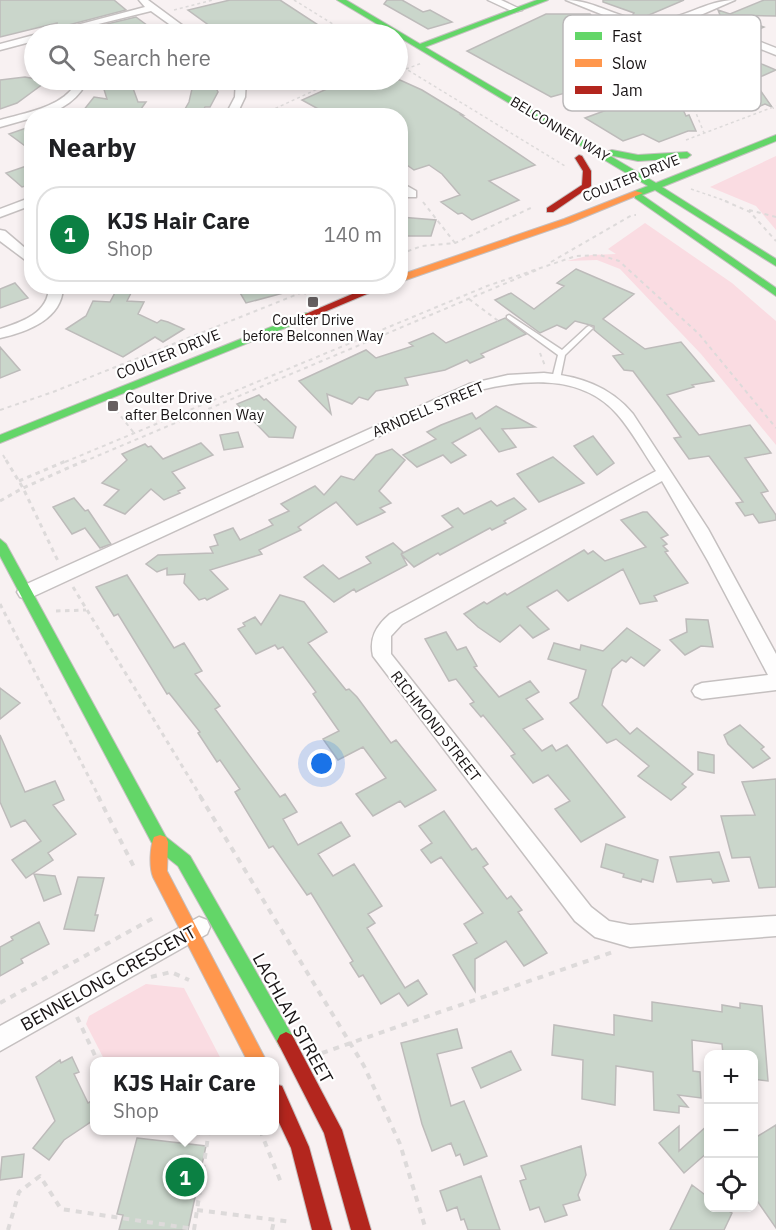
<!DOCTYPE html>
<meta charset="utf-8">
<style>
:root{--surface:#fff;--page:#f6f6f6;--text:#202124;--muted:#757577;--line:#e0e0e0;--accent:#0b8043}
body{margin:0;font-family:"IBM Plex Sans",sans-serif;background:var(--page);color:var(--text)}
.controls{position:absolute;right:18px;bottom:18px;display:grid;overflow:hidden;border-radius:12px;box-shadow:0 3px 9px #0003}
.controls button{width:54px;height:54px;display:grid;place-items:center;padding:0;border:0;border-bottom:2px solid var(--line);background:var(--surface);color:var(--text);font:30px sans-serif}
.you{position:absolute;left:322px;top:764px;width:21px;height:21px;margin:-15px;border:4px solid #fff;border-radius:50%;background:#1a73e8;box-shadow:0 0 0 9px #1a73e833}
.badge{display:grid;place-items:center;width:39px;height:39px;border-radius:50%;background:var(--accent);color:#fff;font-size:20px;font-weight:700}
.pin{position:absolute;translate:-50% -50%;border:3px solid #fff;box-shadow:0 2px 6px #0006}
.popup{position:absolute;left:90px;top:1057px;width:189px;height:78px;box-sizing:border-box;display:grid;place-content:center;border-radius:12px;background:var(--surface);filter:drop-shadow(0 2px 4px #0005);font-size:20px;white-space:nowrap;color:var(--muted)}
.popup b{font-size:22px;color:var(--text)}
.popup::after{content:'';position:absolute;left:50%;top:100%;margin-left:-12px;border:12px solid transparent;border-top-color:var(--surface)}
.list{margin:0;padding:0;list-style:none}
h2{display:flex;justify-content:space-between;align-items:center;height:78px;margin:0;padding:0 24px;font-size:26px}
h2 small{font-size:20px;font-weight:400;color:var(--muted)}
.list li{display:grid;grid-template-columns:39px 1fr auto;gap:18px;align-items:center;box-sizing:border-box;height:96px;margin:0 12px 12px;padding:0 12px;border:2px solid var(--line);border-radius:24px}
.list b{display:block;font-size:22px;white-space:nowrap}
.list p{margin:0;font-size:20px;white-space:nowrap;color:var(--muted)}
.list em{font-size:20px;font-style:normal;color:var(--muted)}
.icon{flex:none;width:33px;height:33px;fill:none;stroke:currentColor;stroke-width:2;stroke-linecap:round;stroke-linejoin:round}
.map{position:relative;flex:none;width:776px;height:1230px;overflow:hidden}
.search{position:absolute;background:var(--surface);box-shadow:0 3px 9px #0003;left:24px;top:24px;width:384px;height:66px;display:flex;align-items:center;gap:15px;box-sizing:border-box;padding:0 21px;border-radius:33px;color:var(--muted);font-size:22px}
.panel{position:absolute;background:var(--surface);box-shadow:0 3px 9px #0003;left:24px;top:108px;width:384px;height:186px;border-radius:24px}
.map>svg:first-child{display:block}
.green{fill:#fadce2}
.building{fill:#cad6cb;stroke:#bdbbba;stroke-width:1.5}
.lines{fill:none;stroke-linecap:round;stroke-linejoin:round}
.lane-casing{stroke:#c5c0c0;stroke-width:3}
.street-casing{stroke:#c5c0c0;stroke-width:3}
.fast-casing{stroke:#c5c0c0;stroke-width:2}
.slow-casing{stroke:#c5c0c0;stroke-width:2}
.jam-casing{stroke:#c5c0c0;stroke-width:2}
.path-far3{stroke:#dddada;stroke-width:1.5;stroke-dasharray:3 3;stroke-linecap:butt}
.path-far2{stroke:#dddada;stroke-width:2;stroke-dasharray:4 4;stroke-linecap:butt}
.path-far1{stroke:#dddada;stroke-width:3;stroke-dasharray:4.5 4.5;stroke-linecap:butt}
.path{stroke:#dddada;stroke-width:4;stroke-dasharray:6 6;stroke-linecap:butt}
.lane{fill:#fefdfd;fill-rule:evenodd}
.street{fill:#fefdfd;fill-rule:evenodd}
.fast{fill:#63d668;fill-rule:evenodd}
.slow{fill:#ff974d;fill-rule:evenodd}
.jam{fill:#b3261e;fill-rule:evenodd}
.poi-dot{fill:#676162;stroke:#fff;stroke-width:2}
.labels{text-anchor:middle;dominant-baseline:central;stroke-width:4.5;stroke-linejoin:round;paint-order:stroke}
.far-street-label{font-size:14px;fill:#191415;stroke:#fff}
.far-poi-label{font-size:14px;fill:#191415;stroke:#fff}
.street-label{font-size:15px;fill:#191415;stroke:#fff}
.poi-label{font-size:15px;fill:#191415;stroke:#fff;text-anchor:start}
.near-street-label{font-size:18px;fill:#191415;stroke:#fff}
.key{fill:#fff;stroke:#bab8b9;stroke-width:1.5}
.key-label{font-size:16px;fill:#191415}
</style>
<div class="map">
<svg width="776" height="1230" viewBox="0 0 776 1230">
<rect width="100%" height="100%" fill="#f8f1f2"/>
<path class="green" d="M776,156v74l-20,-24 -46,-19z
M645,223l87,60 44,38v124l-75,-91 -81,-85 -23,-9 -30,1 24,-6 25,-1 -8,-5z
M146,984l38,4 38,73h-117l-19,-37 3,-8z"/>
<path class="building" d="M0,0h114l12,10 -69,18v-5l-57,14z
M230,0h50l52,34h-111l-33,-24z
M387,0h15l21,12 7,-2 22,12 -24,7 -44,-25z
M603,0h81l-42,18 -10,-2 2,-3 -31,-11z
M764,0h12v16l-46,-1 34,12 -16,8 -24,-10 -6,-15 12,4z
M546,14h44l16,18v3l-7,19 -9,1 52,31 -6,10 -28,-15 -57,16 -84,-46z
M136,17l23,17h-94z
M673,25l6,7 37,2 18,7 -13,6 55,23 -23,10 19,27 -7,-3 -7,3 -22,-10 7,-3 -70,-29 -6,2 -16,-8 -16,-19z
M25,77l22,4 -30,22 -17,6v-29z
M130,80l8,22h8l-10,14h-57l15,-19 13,2 -5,-16z
M194,80h18l6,12 -8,15h-5l-5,9h-19l8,-14z
M347,80h53l22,10 41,25h-2l74,50 -46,16 30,19 -47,20 -10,-7 -4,1 -17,-12 19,-7 -18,-21 -13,-9 -15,5 -14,-10v-44h-20l-8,-6 -13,6h-28l-29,-16z
M680,103l6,13 3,-1 7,16h-8l-29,11 -16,-8 -20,7 -38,-23 38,-14z
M32,126v25l-23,-17z
M32,164v20l-10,3 -16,-14z
M400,217l36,3 -5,16h-31z
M576,269l58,25 -31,25 42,30 36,-7 33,39 -22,4 2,2 -27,8 32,40 51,-10 21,28 -26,5 23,33 -7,2 15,22v5l-17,3 -6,-9 -8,2 -9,-13 7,-1 -34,-46 -20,3 -15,-21 7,-1 -21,-30 -27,-36 -9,-1 -11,-14 10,-2 -29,-24v-4l-19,-5 -9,8 -9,-4 -17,8 -45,-33 16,-7 23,16 30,-23 -7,-3z
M15,283l13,15 -28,10v-19z
M236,286h55v5l-45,12z
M118,287l15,2 -6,12 17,1 -6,12 19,9 4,-3 7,2 16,7 -21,13 -8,-5 -32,20 -57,-28 20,-13 7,-15 17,1z
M505,318l21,16 -45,20 3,3 -14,6 -3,-3 -22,10 -40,8 3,7 -32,6 -8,9 -9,-3 -7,7 -25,-10 4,20 -32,-33 67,-31 10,8 37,-12 -4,-3 24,-10 13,10z
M0,347l20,23 -20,8z
M259,395l5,5 2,-1 30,28 -3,11 -24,-1 -32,-33z
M496,406l39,21 -33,2 14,18 -17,5 -19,-24 -28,15 14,12 -15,8 -8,-8 -26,12 -14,-12 33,-16 -9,-7 14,-7 31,-12 4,6z
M238,432l5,15 -19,3 -4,-15z
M593,436l21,27 -17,12 -23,-29z
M201,443l12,12 -41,17 13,16 -7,3 2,2 -16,7 -13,-11 -26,25 -21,-9 15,-15 -17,-7 25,-23 -5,-6 23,-10 3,3 3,-1 12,13z
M392,449l13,11 -26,31 12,12 -11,5 5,4 -28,13 -21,-23 -38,25 3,3 -42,20 3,4 -52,16 18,19 -21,11 -2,-2 -6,2 -15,-17 1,-9 -18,1v-7l-10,4 -11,-8 12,-9 55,-2 -3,-6 8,-2 -4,-10 19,-7 7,12 33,-15 -4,-5 20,-9 -8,-7 34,-18 9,9 17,-19 13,4 22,-25z
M553,457l31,26 -45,19 -22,-28z
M74,498l11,13 3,-1 23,34 -11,4 -15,-20 -13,6 -19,-27z
M514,498l12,11 -22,12 2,2 -14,7 -2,-2 -50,27 -2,-2 -24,14 -13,-13 6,11 -51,27 -2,-3 -20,13 -30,-25 19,-12 16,14 32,-16 -5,-6 27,-14 10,9 -2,2 52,-27 -11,-11 16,-8 6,6 27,-13 6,5z
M643,512h4l21,23 -7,3 6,6 -4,2 5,5 -3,1 23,31 -34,13 3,5 -17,3 -17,-35 -55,32 -11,-11 -30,17 22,22 -16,9 -13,-13 -20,17 -22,-15 -14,-13 20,-12 3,2 18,-11 2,2 77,-45 4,4 5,-3 12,10 41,-14 -25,-27z
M127,575l47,73 10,-5 18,28 -7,3 25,32 -5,3 65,88 5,-3 12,18 -14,7 15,26 43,-23 9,14 -32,18 15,22 21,-12 28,42 -14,8 7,9 -8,5 38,60 13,-8 9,14 -19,12 -9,-13 -18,11 -18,-29 -4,2 -9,-14 3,-2 -42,-68 -4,2 -34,-49 -4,2 -34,-56 5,-3 -20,-29 -3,2 -19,-29 2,-1 -31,-39 -2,1 -49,-80 -4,2 -18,-29z
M280,595l24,7 23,30 -19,11 38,47 3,-1 8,8 34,46 5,-3 40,50 -31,17 -5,-6 -27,15 -17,-22 30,-16 -23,-31 -25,13 -15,-21 16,-8 -26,-37 3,-2 -33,-45 -5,2 -3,-4 -19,9 -18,-25 7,-3 -2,-3 12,-6 6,8z
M686,619l22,1 5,27 -12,-1 -16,9 -15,-15 17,-8z
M627,628l33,22 -16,16 -13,-9 -5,5 -4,-2 -10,9 -10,36 28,29 7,-6 56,46 -11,10 4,3 -15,13 -33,-24 11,-10 -33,-27 -9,4 -37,-40 8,-5 8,-28 -38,-11 6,-16 26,7 1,-5 22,6z
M446,632l11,18 9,-3 11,19 -3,1 25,30 31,-16 9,11 -13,7 17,20 -20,10 19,22 10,-6 4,6 11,-6 58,72 -44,25 -26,-33 15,-8 -22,-26 -15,8 -22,-27 4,-2 -32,-39 -2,2 -11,-13 4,-2 -18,-23 -7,2 -24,-42z
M0,688l20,15 -20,16z
M740,725l24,22 -3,2 9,9 -17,10 -25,-24 -4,-9z
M0,735l25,57 30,-11 9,19 -11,5 23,29 -28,19 5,7 -27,18 -14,-18 29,-19 -16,-21 -14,7 -11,-25z
M698,752l16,3v18l-16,-3z
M776,779v108l-17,1 -9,-31 -18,1 -11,-42 34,-1 -13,-33z
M444,811l28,39 4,-2 12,16 -5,3 24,32 4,-3 11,14 -4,2 29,41 -23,13 -18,-25 -31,18v32l-22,-36 24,-12 -13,-19 19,-11 -42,-56 -10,6 -10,-13 11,-7 -13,-17z
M606,844l52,16 -5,22 -11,-3 -1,3 -18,-5 1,-3 -23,-7z
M719,852l10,29 -16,2 -2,-4 -34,3 -7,-25z
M34,874l21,2 6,18 -17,7z
M78,877l26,1 -9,37h3l-4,16 -30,-2z
M39,922l10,22 -28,15 2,4 -23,13v-29l13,-7 -2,-3z
M652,1002l70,10v-7l18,3v-5l22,3 6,75 -15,-2v-25h-30l-1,-10 -30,-4 1,31 7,1 1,26 -23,-3 10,12 -9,-1v7l-25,-3 -1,-38 -37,-6 -1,39 -33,-6 1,-39 -31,-5 2,-30 60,10v-20l38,6z
M457,1029l5,19 -25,6 14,52 13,-5 23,55 -23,9 -4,-11 -4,2 -5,-13 -19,8 -10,-27 -21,-81z
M511,1051l10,19 -40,18 -9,-20z
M72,1057l7,15 -5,2 14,29 7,-4v20l-31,21 -15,20 -16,-12 22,-27 -19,-44 24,-17 1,3z
M708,1125v27l-24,21 -25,-30 20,-17v25z
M776,1125v103l-23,-33v-56z
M137,1138l69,8 -18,84h-69l4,-15 -6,-1z
M581,1146l5,29 -8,20 2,5 -17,5 4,10 -22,7 -6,-15 -9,3 -10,-29 6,-2 -5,-13z
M24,1154l-2,23 -22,3 2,-23z
M481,1176l19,54h-32l-4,-11 -3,1 -4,-13 -10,4 -7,-20z
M692,1185l16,12v11h16l8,5 -8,17h-54z"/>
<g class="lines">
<defs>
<path id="lane" d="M509,315l53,35 25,-23 2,-1 4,2 -28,27 -5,24 -4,2 -4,-2 6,-24 -51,-37v-2z"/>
<path id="street" d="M139,0h9l46,34h-11l-32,-23 -93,23h-15l102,-27z
M488,0h13l21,10 -8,2z
M566,0c29,0 55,21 85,21 30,0 55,-21 84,-21l-39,17 80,31v7l-89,-35 -37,7 -20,-3 -6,19 3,12 16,11 54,27 -1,2h-8c-19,-9 -73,-27 -74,-51 0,-7 5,-16 7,-22z
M34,35v6l-34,9v-6z
M72,80h10l3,5c-10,18 -33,31 -53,31v2l-32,9v-7c24,-7 60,-12 75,-35z
M236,80h10l-1,17 -9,19h-11l10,-19z
M400,182l16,9v6h-8l-8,-5z
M32,197v8l-32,12v-8z
M0,230l5,1 27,23v11l-32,-24z
M49,286h14c0,33 -36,46 -63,52v-9c22,-7 49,-16 49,-43z
M544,373c35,3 66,13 89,41l75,115 68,125v36l-74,9 -7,-3 -3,-5 3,-5 7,-3 66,-8 -60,-114 -46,-80 -260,143 -11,12v18l200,253 18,14 21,4 146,-9v20l-146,11 -35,-10 -20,-16 -202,-265c-4,-18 3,-30 17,-42l266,-143c-13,-19 -24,-40 -39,-57 -35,-40 -91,-35 -138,-24l-447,207 -6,2 -6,-2 -3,-5 3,-5 449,-203 39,-9z
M199,917l8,3 3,7 -3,7 -207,117v-25z"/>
<path id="fast" d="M337,0h9l74,44 117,-44h11l-123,47 231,136 120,-48v6l-114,46 114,72v7l-121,-76 -13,5 134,93v8l-141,-98v-7l13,-5z
M612,150l26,5 49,-3 4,3 -4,3 -49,3 -29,-6v-4z
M306,313l4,1v4l-310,125v-8z
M0,539l6,5 160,293 24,19 102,179 3,6 -3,6 -6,3 -6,-3 -102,-181 -24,-19 -154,-291z"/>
<path id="slow" d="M635,191l8,2 -73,30 -170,59v-7l164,-56z
M160,835l6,2 2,5 -1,29 100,191h-19l-95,-185c-4,-10 -3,-30 1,-40z"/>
<path id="jam" d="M579,155l3,1 9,15v15l-38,26h-6v-4l35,-23 1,-14 -8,-13z
M371,286h15l-76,32h-8l-1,-2z
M286,1032l6,3 50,95 29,100h-20l-27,-97 -47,-92 3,-6z
M275,1084l7,2 27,61 23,83h-20l-21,-82 -16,-34z"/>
</defs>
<use href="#lane" class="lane-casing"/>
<use href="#street" class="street-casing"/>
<use href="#fast" class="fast-casing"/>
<use href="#slow" class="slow-casing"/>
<use href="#jam" class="jam-casing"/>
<path class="path-far3" d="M294,0l55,34
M174,10l39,-10
M398,64l167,102
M406,69l16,-6
M692,103l12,30
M245,113l11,3
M259,116l78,-36
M686,140l90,-34
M691,189l38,13"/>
<path class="path-far2" d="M725,201l25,11 26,29
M423,202l32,41
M749,210l27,7
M400,254l22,-8 33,-3 78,-36
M551,262l81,-47h4
M297,286l14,13
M469,299l32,24
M540,353l5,13
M0,410l53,-18 265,-106
M116,410l18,23
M3,455l4,7
M65,462l422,-176 89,-30 24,-1 19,6 80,73 77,94
M83,462l454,-192"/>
<path class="path-far1" d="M6,460l17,28 35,73
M19,481l49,-21
M0,501l23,-13 63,-28
M73,587l128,210
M0,604l99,193
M56,611l30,-1"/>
<path class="path" d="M98,796l37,73
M200,796l164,270 36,78 26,86
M151,977l20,-5 18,8
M0,1003l157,-87
M77,1017l21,45
M322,1053l291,-101
M188,1130l7,5 12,-5
M260,1130l22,55
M197,1210l95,12
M8,1230l11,-38 21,-16 21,33 133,20
M194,1230l15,-100
M272,1230l2,-9"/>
<use href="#lane" class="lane"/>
<use href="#street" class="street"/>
<use href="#fast" class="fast"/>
<use href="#slow" class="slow"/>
<use href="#jam" class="jam"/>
</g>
<g class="poi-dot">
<rect x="307" y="296" width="12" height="12" rx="3"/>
<rect x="107" y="400" width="12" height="12" rx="3"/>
</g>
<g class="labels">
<g class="far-street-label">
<text transform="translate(560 129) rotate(31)">BELCONNEN WAY</text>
<text transform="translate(631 178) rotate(-22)">COULTER DRIVE</text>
</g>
<g class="far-poi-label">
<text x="313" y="320">Coulter Drive<tspan x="313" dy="16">before Belconnen Way</tspan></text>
</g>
<g class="street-label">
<text transform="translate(168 354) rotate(-22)">COULTER DRIVE</text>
<text transform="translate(428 409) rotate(-23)">ARNDELL STREET</text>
<text transform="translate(436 726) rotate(52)">RICHMOND STREET</text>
</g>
<g class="poi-label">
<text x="125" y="397">Coulter Drive<tspan x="125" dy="17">after Belconnen Way</tspan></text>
</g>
<g class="near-street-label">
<text transform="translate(108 978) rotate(-29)">BENNELONG CRESCENT</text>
<text transform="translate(293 1018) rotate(61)">LACHLAN STREET</text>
</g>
</g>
<rect x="563" y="15" width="198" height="96" rx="9" class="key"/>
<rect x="575" y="32" width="27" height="8" fill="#63d668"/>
<rect x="575" y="59" width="27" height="8" fill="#ff974d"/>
<rect x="575" y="86" width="27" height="8" fill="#b3261e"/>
<g class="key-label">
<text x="612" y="42">Fast</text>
<text x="612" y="69">Slow</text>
<text x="612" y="96">Jam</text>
</g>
</svg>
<div class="controls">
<button>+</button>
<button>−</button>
<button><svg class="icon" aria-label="locate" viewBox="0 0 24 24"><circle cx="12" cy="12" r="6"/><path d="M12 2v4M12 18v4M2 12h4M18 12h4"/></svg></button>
</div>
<div class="you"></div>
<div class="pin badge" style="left:185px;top:1177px">1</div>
<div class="popup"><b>KJS Hair Care</b>Shop</div>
<div class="search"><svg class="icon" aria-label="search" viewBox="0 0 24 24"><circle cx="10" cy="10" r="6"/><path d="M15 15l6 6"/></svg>Search here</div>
<section class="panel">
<h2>Nearby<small></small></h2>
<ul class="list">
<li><span class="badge">1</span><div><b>KJS Hair Care</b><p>Shop</p></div><em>140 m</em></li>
</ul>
</section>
</div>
